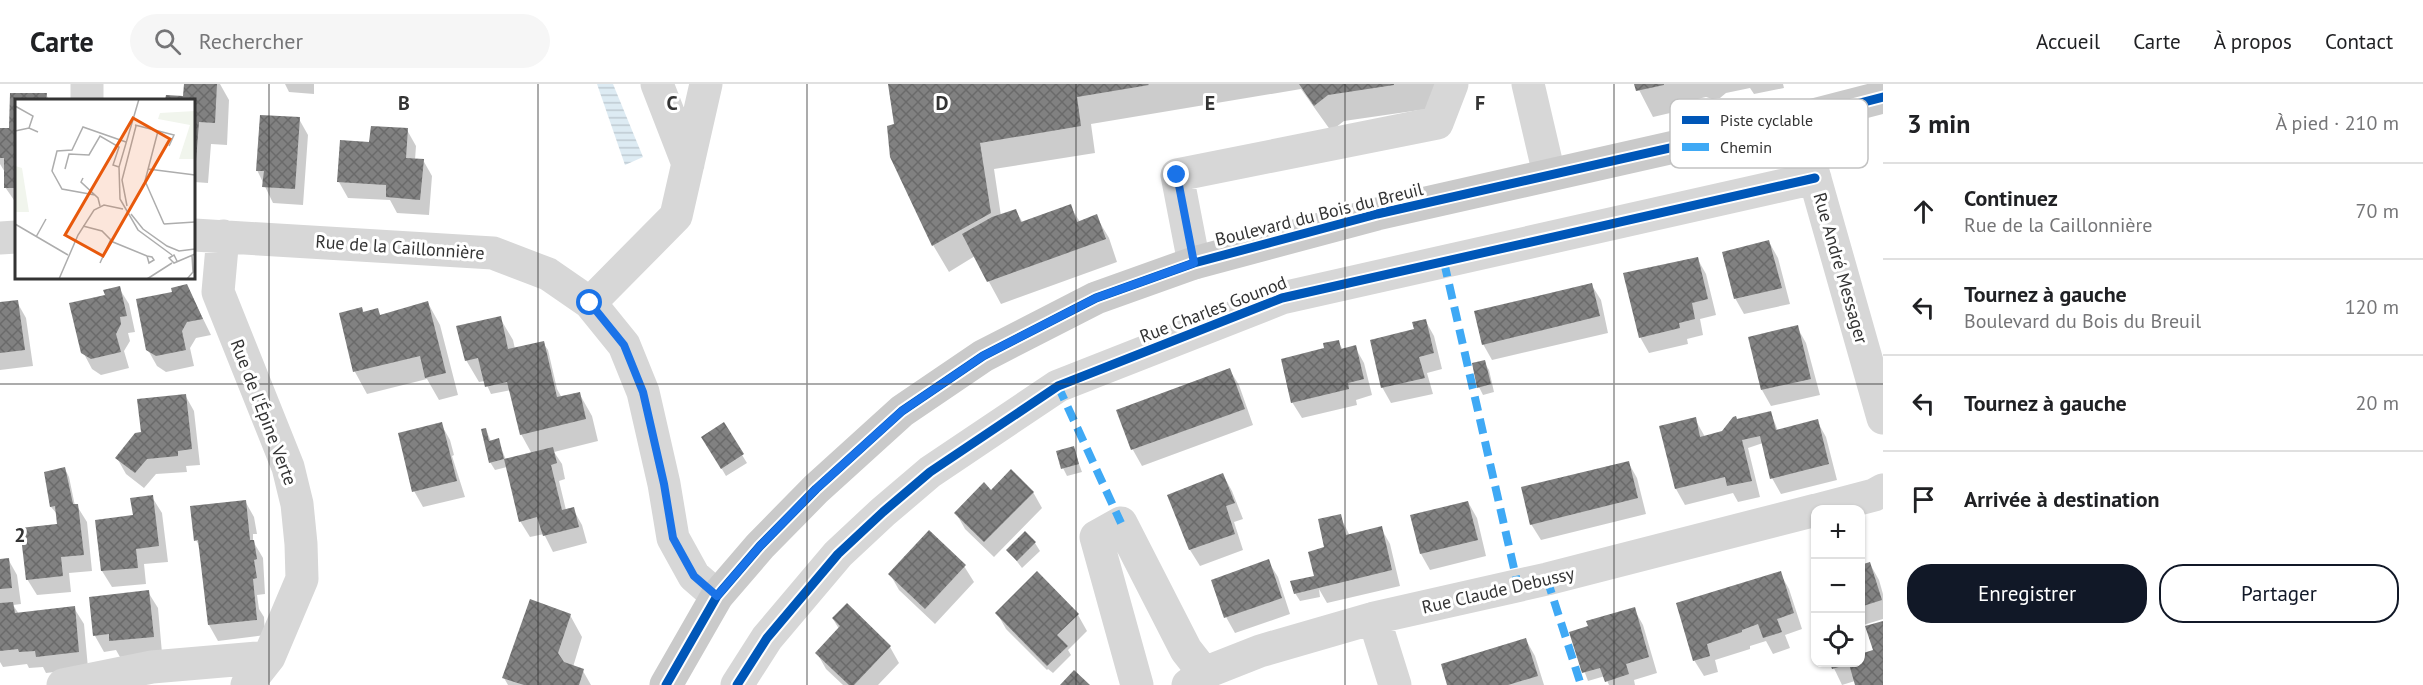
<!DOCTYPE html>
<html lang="fr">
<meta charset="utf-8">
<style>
:root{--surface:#fff;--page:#f6f6f6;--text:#202124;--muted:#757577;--line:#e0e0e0;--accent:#111827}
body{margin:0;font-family:"PT Sans",sans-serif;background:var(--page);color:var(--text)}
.controls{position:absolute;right:18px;bottom:18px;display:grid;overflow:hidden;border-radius:12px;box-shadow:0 2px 4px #0004}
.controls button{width:54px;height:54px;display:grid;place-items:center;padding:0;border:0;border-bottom:2px solid var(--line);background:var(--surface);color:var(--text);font:30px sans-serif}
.stop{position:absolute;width:18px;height:18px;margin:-14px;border:4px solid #1a73e8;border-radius:50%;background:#fff}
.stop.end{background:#1a73e8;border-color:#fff;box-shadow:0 2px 6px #0008}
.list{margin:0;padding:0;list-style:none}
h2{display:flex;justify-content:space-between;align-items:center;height:78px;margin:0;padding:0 24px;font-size:26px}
h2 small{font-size:20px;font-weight:400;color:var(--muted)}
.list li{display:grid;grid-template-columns:39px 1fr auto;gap:18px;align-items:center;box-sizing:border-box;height:96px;padding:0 24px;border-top:2px solid var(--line)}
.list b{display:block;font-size:22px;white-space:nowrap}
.list p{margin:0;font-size:20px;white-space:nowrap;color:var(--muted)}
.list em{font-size:20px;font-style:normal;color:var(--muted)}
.actions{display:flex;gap:12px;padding:18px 24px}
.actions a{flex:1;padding:14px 0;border:2px solid var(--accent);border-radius:24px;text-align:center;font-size:21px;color:var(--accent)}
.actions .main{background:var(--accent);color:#fff}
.icon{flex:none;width:33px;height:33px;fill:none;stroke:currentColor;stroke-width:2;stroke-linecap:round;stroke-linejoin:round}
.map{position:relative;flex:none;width:1883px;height:601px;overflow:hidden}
header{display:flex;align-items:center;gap:36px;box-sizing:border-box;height:84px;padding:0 30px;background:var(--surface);border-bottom:2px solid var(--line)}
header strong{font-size:28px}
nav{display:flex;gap:33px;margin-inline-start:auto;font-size:21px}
.search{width:420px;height:54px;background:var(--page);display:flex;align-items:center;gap:15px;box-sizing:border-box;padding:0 21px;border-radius:33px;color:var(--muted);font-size:22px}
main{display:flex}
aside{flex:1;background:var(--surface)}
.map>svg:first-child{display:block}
.water{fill:url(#water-rules)}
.shadow{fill:#0003}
.building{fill:url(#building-cross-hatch)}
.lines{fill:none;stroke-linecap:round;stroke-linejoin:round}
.minor{stroke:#d7d7d7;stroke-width:33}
.major{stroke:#cacaca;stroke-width:33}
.quiet{stroke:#3fa9f5;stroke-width:8;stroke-dasharray:15 8;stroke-linecap:butt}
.cycleway-casing{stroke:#fff;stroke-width:13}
.cycleway{stroke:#0057b8;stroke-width:9}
.route{stroke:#1a73e8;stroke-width:8}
.grid{fill:none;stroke:#333;stroke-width:1.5;stroke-opacity:0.55}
.labels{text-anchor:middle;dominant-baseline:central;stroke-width:6;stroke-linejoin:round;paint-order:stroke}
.street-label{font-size:18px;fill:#333;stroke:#fff}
.inset-road{fill:none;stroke:#adadad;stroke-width:1.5}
.view{fill:#e8590c;fill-opacity:0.15;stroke:#e8590c;stroke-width:3}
.inset-edge{fill:none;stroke:#333;stroke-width:3}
.key{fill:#fff;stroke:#c2c2c2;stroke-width:1.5}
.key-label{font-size:16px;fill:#333}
.grid-label{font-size:20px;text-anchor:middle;font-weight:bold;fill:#333;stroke:#fff;stroke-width:6;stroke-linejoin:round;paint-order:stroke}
</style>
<header>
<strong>Carte</strong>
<div class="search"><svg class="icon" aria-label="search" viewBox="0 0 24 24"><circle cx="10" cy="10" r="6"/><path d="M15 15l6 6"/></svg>Rechercher</div>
<nav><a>Accueil</a><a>Carte</a><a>À propos</a><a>Contact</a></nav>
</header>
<main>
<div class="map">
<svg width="1883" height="601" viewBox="0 0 1883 601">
<defs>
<pattern id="water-rules" width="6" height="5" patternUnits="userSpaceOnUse" patternTransform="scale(1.5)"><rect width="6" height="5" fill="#ddebf3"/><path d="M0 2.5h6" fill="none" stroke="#becad1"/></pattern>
<pattern id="building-cross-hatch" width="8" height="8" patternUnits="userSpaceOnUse" patternTransform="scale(1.5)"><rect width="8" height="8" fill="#818181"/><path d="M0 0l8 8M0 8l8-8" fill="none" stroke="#6a6a6a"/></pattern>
</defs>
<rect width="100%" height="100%" fill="#fff"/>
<path class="water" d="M597,0h16l30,73 -18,8z"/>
<path class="shadow" d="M185,0h35l9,16 -2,45 -16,-1 -3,39 -14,-1v-82h-27v-4l18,1z
M285,0h29v10l-25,-2z
M889,0h553l-8,28 -14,-2 -76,11 -13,10 -30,-42 -210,35 4,29 -101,16 7,47 15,-5 7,12 47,-17 10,16 16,-6 13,22 8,24 -116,42 -26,-48 -26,16 -16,-27 -41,-88 4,-32z
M1636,0h147l1,4 -30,6 -4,-6 -24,5 -6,5 -8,1 -6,-2 -25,6 2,7 -30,7z
M11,10h35l3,6h-33v103l-11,-16 1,-13 -6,-10v-35h11z
M299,35l9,16 -5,70 -30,-2 -16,-33z
M407,46l9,16 -1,14h8l9,16 -3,39 -32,-2 -7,-13 -42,-2 -9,-16 31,-39z
M1769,158l9,16 12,46 -46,10 -9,-16z
M1697,174l9,16 10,41 -16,4 3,16 -16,4 1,5 -39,9 -9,-16z
M1591,200l10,16 7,33 -116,27 -9,-16z
M187,202l24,49 -15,3 -6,10 4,18 -28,6 -9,-6 -9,-16 26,-56z
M119,204l10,16 6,28 -7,1 2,8 -6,10 5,17 -28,7 -9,-6 -9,-17 24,-56z
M17,218l9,16 7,48 -33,4v-60z
M428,219l12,22 18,70 -19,5 -12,-21 -60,15 -12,-22 -14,-58 21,-6 2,5 13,-3 4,6z
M500,234l13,22 2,9 28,-6 5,7 9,39 5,9 17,-5 13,23 6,25 -44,11 8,12 3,15 -6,2 7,29 7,-1 9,16 5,18 -34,9 -9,-18 -14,3 -10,-16 -13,-54 -12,3 -5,-8 -4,-33 5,13 7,-2 8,20 26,-6 -11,-20 -10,-44 -20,4 -6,-13 -6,1 -13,-22z
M1425,236l9,16 8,33 -15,4 6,21 -42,9 -9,-16 34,-57z
M1797,243l9,16 14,52 -49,11 -9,-16z
M1338,257l5,9 12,-3 9,16 8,32 -16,5 1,5 -55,13 -10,-16 34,-53z
M1484,278l5,8 5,22 -11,3 -4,-8z
M1229,285l10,16 14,40 -111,41 -9,-16 -15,-39z
M185,311l9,16 6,54 -14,1 1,6 -31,2 -12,14 -18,-14 -9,-16z
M1771,329l7,18 39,-10 9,16 11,43 -56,14 -9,-16 -9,-35 -15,5 12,49 -22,5 -5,-9 -48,12 -9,-16 19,-70 10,18 18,-4 14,-12z
M441,340l9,16 4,15 -2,1 13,41 -42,10 -9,-16z
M723,340l24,39 -21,13 -23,-39z
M1073,364l9,24 -15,4 -4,-8z
M1628,378l9,16 9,36 -105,26 -10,-16z
M65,385l4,8 6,29h2l10,16 5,49 -23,2 2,19 -34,3 -10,-16 32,-53 -2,-12 -6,-7z
M1223,391l9,16 11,28 -9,3 9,28 -43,16 -10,-16 -21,-54z
M1033,408l9,16 -48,49 -29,-28 -9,-16z
M152,413l10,16 6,49 -24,2 2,20 -34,3 -10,-16 -5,-49 37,-5z
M245,417l9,16 3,17h-4v7l10,17 2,36 -8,1 2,14 5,8 1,18 -47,6 -9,-16 -8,-76 -5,-9z
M1468,418l9,16 9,38 -56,14 -9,-16 -9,-38z
M1340,432l10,20 31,-8 9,16 10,42 -73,17 -8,-14 1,8 -20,4 -5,-8 21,-10 10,-34z
M1035,459l5,8 -18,17 -14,-18z
M8,475l9,16 4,29 -8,1 6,9 55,-6 10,16 4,44 -42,5 -3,-6 -14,1 -2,-4 -24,3 -3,-5v-102z
M1268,477l10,16 12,37 -55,19 -9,-16z
M1870,480l9,16 4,14v25l-23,7v-59z
M964,482l10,16 -39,42 -36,-34 -9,-16z
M1780,489l9,16 13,40 -17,6 5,13 -17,6 -7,-13 -16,5v3l-35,11 3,12 -14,4 -10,-16 -17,-56z
M148,508l10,16 4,45 -42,4 -4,-7 -12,2 -9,-16z
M1634,525l9,16 14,48 -23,7 1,5h-26l-4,-9 -17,5 -18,-48 20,1z
M997,529l81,2 9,16 -19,19 3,5 -18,18 -5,-4 -1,1 -41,-41z
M570,531l12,22 -9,30 10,4 8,14h-83l-4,-7z
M833,535l57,28 9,16 -21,22h-35l-17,-16 -9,-16 22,-24z
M1883,539v62h-27l-1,-4 -13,4 -11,-23h29l15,-11z
M1526,556l9,16 9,29h-95z"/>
<path class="building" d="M184,0h33l-2,39 -16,-1 -3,39h-2v-61h-29l1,-5 17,1z
M888,0h260l1,1 -72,12 4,29 -101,17 11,70 -59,33 -42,-89 -3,-31 7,-2z
M1299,0h95v1l-66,10 -14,11z
M1634,0h30v1l-28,6z
M10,9h37l-1,7h-30v88h-12v-30h-4v-30h9z
M260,31l40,2 -5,72 -33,-2 2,-16h-8z
M371,42l37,2 -2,30 18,1 -4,41 -34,-3v-12l-49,-3 3,-42 29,2z
M1071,120l6,18 20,-8 9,25 -119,43 -25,-48 30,-17 24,-8 5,13z
M1769,156l13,48 -48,11 -12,-47z
M1698,173l10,42 -16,4 3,16 -16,4 1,5 -41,10 -16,-65z
M1592,199l8,33 -118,29 -8,-34z
M187,200l16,35 -16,3 -5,9 4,19 -30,6 -10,-6 -10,-51 36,-7 -1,-4z
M120,202l7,30 -7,1 1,7 -5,10 5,18 -30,7 -10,-6 -12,-50 36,-8 -2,-5z
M18,216l7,50 -25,3v-51z
M428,217l18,72 -21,5 -5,-22 -67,16 -14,-59 23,-6 1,5 15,-4 2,7z
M501,232l7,33 36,-8 13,56 23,-5 6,27 -66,16 -13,-53 -22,5 -7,-29 -13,3 -9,-35z
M1426,235l8,34 -15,4 6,21 -44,10 -11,-48 44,-11 -2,-7z
M1798,241l13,54 -50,11 -13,-53z
M1339,256l2,9 15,-4 8,34 -16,4 1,6 -58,14 -10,-44 43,-11 -1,-5z
M1485,276l6,24 -14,4 -5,-25z
M1230,284l15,41 -114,41 -15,-40z
M186,310l6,55 -14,2v5l-31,3 -12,14 -20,-15 20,-25 6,-1 -4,-33z
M1771,327l5,19 42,-11 11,45 -59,15 -10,-43 -18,4 10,41 -25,5 -2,-9 -50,12 -16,-63 37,-9 4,20 22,-6 11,-14 3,-1 1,3z
M442,338l15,59 -45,11 -14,-59z
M724,338l20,32 -23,15 -20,-32z
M486,344l3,13 10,-3 5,21 -15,4 -8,-34z
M1074,362l5,18 -18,5 -5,-18z
M553,363l4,16 -6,2 11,45 12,-3 5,20 -36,9 -6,-19 -18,5 -15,-63z
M1629,377l9,37 -108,27 -9,-38z
M65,383l8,37h5l6,51 -23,2 2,19 -37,4 -6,-52 37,-4 -2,-18 -5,1 -6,-35z
M1011,385l23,23 -50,50 -30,-29 30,-31 7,8z
M1223,389l12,30 -9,3 9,28 -46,16 -22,-55z
M153,411l6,51 -23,3 2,19 -37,3 -6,-51 38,-5 -3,-17z
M246,416l4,40h4l3,19 -3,1 3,18 -4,1 4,41 -49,5 -10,-85 -4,1 -4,-35z
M1468,417l10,39 -58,14 -10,-39z
M1341,430l5,21 36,-9 10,44 -98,24 -4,-13 24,-5 -6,-24 16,-5 -6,-28z
M929,446l37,35 -41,44 -37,-35z
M1025,447l11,11 -19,19 -11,-11z
M9,474l3,30 -12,1v-30z
M1269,475l13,39 -58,20 -13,-38z
M1870,478l12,38 -22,7v-42z
M1037,487l42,43 -22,21 11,11 -21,20 -52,-53z
M1781,487l13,42 -17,6 5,13 -19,6 -5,-14 -16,6v2l-35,12 3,12 -17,5 -17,-58z
M149,506l5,47 -45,4v-7l-16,2 -4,-39z
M530,515l41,15 -13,39 6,9 20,7 -5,16h-55l-22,-7z
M13,518l2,11 60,-7 4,46 -43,5 -1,-6 -16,1 -1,-3 -18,2v-48z
M847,519l44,43 -37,39h-5l-34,-32 25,-27 -8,-8z
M1635,523l14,50 -23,7 3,10 -24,8 -5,-14 -18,5 -13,-41 19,-6 -2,-5z
M1883,537v64h-28l-6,-21 -17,5 -2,-6h30v-9l13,-4 -8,-24z
M1526,554l12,38 -30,9h-61l-6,-21z
M1074,586l16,15h-30z"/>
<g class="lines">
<path class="minor" d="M87,0v16
M657,0l31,80
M1528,0l21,90
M1798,35l85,299
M194,151l299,18 55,21 42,29 34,42 19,47 21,92 9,54 21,38 23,20
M223,152l-5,56 70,175 9,37 4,40 1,35 -33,78 -22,28
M0,154l16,-1
M1194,179l-17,-88 260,-52 15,-39
M590,219l86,-87 30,-132
M1817,426l57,-15 9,-5
M1374,534l21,67
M63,601l89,-18 117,-10
M737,601l30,-47 71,-84 45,-42 47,-40 128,-86 224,-88 533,-120
M1137,601l-41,-148 25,-14 65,127 18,23
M1188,601l16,-12 56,-22 114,-33 173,-39 269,-69"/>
<path class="major" d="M666,601l51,-89 43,-50 56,-57 86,-78 81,-55 113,-58 98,-35 183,-49 421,-95 85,-22"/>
<path class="quiet" d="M1444,178l74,324
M1058,302l63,137
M1547,495l34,106"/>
<defs>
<path id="cycleway" d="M666,601l51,-89 43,-50 56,-57 86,-78 81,-55 113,-58 98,-35 183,-49 421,-95 85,-22
M737,601l30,-47 71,-84 45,-42 47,-40 128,-86 224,-88 533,-120"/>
</defs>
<use href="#cycleway" class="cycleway-casing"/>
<use href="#cycleway" class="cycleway"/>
</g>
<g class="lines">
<path class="route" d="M590,219l34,42 19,47 21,92 9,54 21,38 23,20 43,-50 56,-57 86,-78 81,-55 113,-58 98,-35 -17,-88"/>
</g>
<path class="grid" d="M269,0v601M538,0v601M807,0v601M1076,0v601M1345,0v601M1614,0v601M0,300h1883"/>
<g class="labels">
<g class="street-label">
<text transform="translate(1319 130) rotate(-14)">Boulevard du Bois du Breuil</text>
<text transform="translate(400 163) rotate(4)">Rue de la Caillonnière</text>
<text transform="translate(1841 184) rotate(74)">Rue André Messager</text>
<text transform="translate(1213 225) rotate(-21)">Rue Charles Gounod</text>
<text transform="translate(264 328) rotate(69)">Rue de l'Épine Verte</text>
<text transform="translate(1498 506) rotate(-13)">Rue Claude Debussy</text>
</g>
</g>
<g transform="translate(15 15)">
<rect width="180" height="180" fill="#fff"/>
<path d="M180,12v48h-16l11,-34 -32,-6 2,-6zM0,67l7,2 7,44h-14z" fill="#f1f5ed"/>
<path class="inset-road" d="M124,0l-20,68 1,32 18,31 34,25M0,7l18,10 -4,12M120,26l39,10 -5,11M0,32l14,-3 9,4M143,32l-13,50 19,43M50,70l4,-15 20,1 11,-19 19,11 -6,18 6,2M133,70l47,6M68,79l-2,4 17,16 2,8M80,96l-33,-6 -10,-18 5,-20 15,-1 11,-23 43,15M112,107l-5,-26 14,-54M116,115l12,15 24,17 12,5 16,-2M0,125l53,31M149,125l31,-2M68,127l19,5 11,11 34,14M21,138l10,-18M132,157l5,1 2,3 -5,3zM162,162l-3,-6 -5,3 5,5 21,-9M85,164l11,-24M44,180l19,-44 16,-25 10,-5 19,4M132,180l25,-16M172,180l6,-7 -1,-17"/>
<path class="view" d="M118,19l37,21 -67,117 -38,-21z"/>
<rect width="180" height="180" class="inset-edge"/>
</g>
<rect x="1670" y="15" width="198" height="69" rx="9" class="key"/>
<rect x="1682" y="32" width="27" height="8" fill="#0057b8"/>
<rect x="1682" y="59" width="27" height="8" fill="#3fa9f5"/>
<g class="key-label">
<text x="1720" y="42">Piste cyclable</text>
<text x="1720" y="69">Chemin</text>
</g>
<g class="grid-label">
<text x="404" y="26">B</text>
<text x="672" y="26">C</text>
<text x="942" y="26">D</text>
<text x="1210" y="26">E</text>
<text x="1480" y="26">F</text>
<text x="20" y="458">2</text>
</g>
</svg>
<div class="controls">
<button>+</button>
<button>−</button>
<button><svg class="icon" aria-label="locate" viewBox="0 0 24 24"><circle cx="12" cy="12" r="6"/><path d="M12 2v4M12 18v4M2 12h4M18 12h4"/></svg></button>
</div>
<div class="stop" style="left:590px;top:219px"></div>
<div class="stop end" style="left:1177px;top:91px"></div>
</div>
<aside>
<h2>3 min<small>À pied · 210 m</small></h2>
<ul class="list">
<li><svg class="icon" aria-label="ahead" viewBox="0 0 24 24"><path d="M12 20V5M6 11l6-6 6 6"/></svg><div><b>Continuez</b><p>Rue de la Caillonnière</p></div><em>70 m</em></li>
<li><svg class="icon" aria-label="left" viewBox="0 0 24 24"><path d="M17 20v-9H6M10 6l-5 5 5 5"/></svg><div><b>Tournez à gauche</b><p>Boulevard du Bois du Breuil</p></div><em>120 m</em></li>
<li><svg class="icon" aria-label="left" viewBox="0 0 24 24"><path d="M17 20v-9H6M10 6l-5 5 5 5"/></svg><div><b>Tournez à gauche</b></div><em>20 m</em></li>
<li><svg class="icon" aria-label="arrive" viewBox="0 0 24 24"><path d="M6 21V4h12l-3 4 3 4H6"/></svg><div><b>Arrivée à destination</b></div></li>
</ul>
<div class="actions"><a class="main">Enregistrer</a><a>Partager</a></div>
</aside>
</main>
